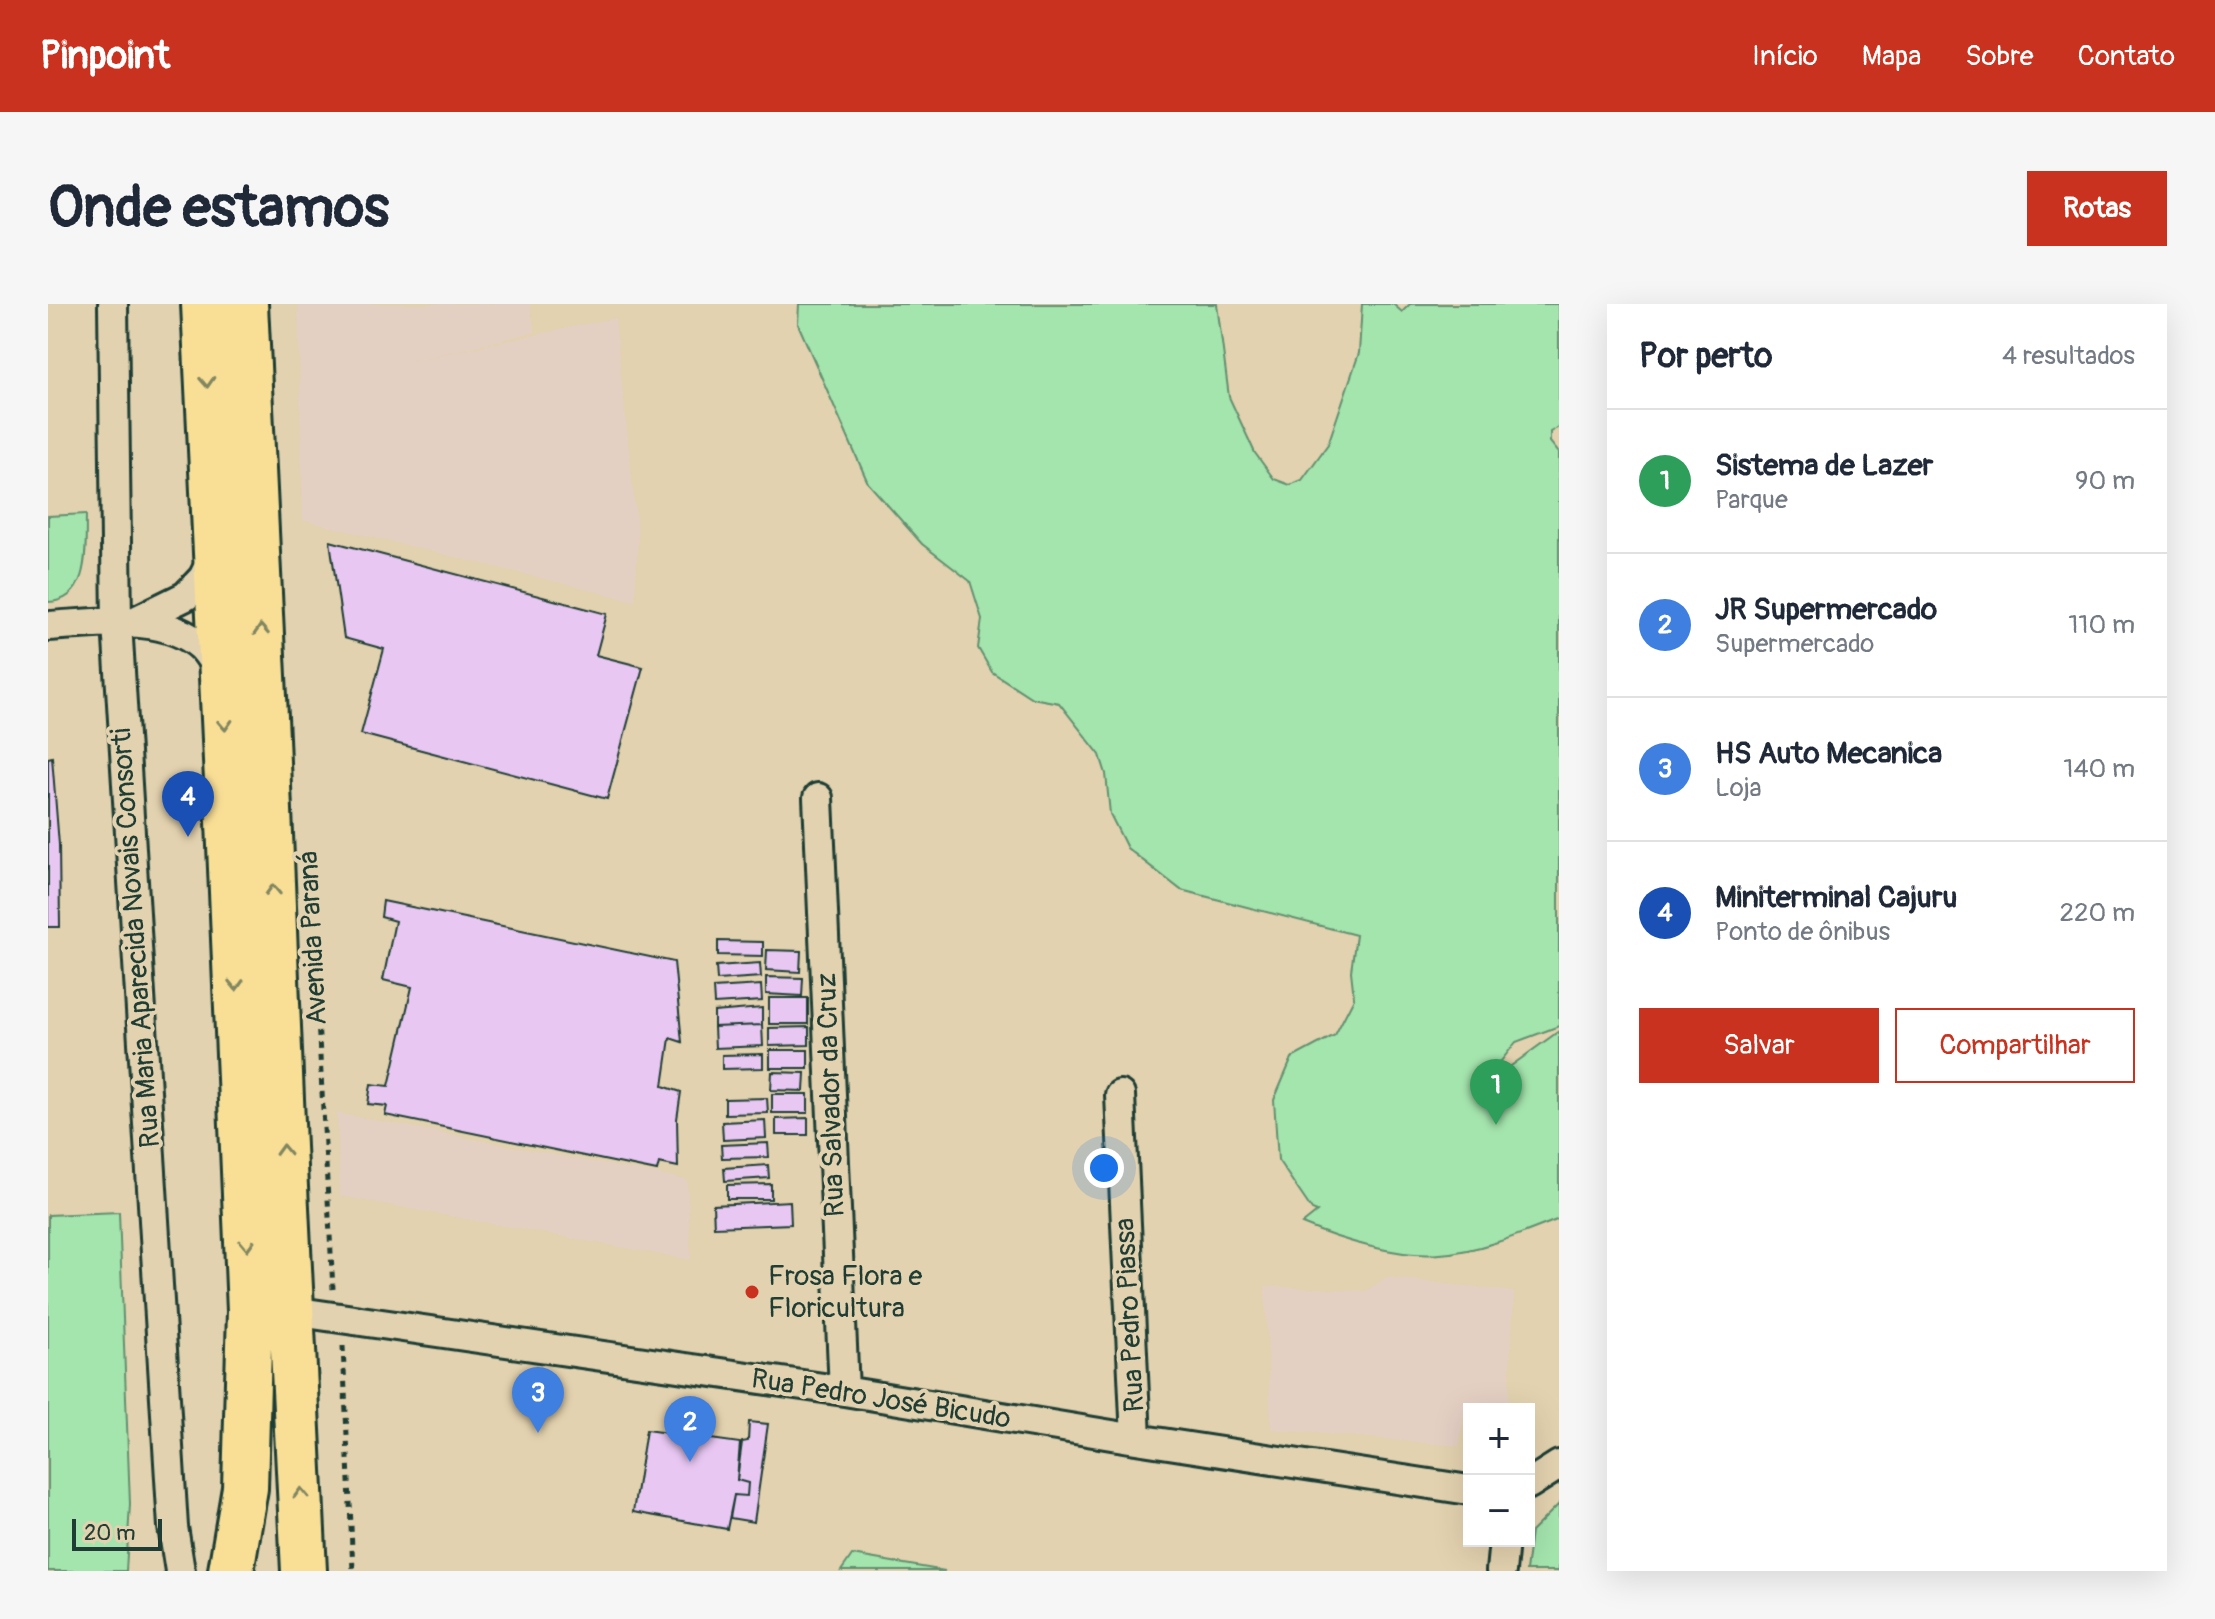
<!DOCTYPE html>
<html lang="pt">
<meta charset="utf-8">
<style>
:root{--surface:#fff;--page:#f6f6f7;--text:#1f2937;--muted:#747a83;--line:#e0e1e3;--accent:#c8321e}
body{margin:0;font-family:Pangolin,sans-serif;background:var(--page);color:var(--text)}
.controls{position:absolute;right:24px;bottom:24px;display:grid;overflow:hidden;border-radius:0px;box-shadow:0 8px 32px #0002}
.controls button{width:72px;height:72px;display:grid;place-items:center;padding:0;border:0;border-bottom:2px solid var(--line);background:var(--surface);color:var(--text);font:40px sans-serif}
.scale{position:absolute;left:24px;bottom:20px;width:90px;box-sizing:border-box;padding-left:8px;border:4px solid #1f3d34;border-top:0;font-size:22px;line-height:28px;white-space:nowrap;color:#1f3d34;-webkit-text-stroke:6px #e3d2af;paint-order:stroke}
.you{position:absolute;left:1056px;top:864px;width:28px;height:28px;margin:-20px;border:6px solid #fff;border-radius:50%;background:#1a73e8;box-shadow:0 0 0 12px #1a73e833}
.badge{display:grid;place-items:center;width:52px;height:52px;border-radius:50%;background:var(--accent);color:#fff;font-size:26px;font-weight:700}
.pin{position:absolute;translate:-50% -66px;filter:drop-shadow(0 2px 4px #0008)}
.pin::after{content:'';position:absolute;top:42px;width:28px;height:24px;background:inherit;clip-path:polygon(0 0,100% 0,50% 100%)}
.list{margin:0;padding:0;list-style:none}
h2{display:flex;justify-content:space-between;align-items:center;height:104px;margin:0;padding:0 32px;font-size:34px}
h2 small{font-size:26px;font-weight:400;color:var(--muted)}
.list li{display:grid;grid-template-columns:52px 1fr auto;gap:24px;align-items:center;box-sizing:border-box;height:144px;padding:0 32px;border-top:2px solid var(--line)}
.list b{display:block;font-size:30px;white-space:nowrap}
.list p{margin:0;font-size:26px;white-space:nowrap;color:var(--muted)}
.list em{font-size:26px;font-style:normal;color:var(--muted)}
.actions{display:flex;gap:16px;padding:24px 32px}
.actions a{flex:1;padding:18px 0;border:2px solid var(--accent);border-radius:0px;text-align:center;font-size:28px;color:var(--accent)}
.actions .main{background:var(--accent);color:#fff}
.map{position:relative;flex:none;width:1511px;height:1267px;overflow:hidden;border-radius:0px}
header{display:flex;align-items:center;gap:48px;box-sizing:border-box;height:112px;padding:0 40px;background:var(--accent);color:#fff}
header strong{font-size:38px}
nav{display:flex;gap:44px;margin-inline-start:auto;font-size:28px}
.intro{display:flex;align-items:center;justify-content:space-between;box-sizing:border-box;height:192px;padding:0 48px}
h1{margin:0;font-size:56px}
.button{padding:20px 36px;border-radius:0px;background:var(--accent);color:#fff;font-size:28px;font-weight:700}
main{display:flex;gap:48px;padding:0 48px}
aside{flex:1;background:var(--surface);border-radius:0px;box-shadow:0 8px 32px #0002}
.map>svg:first-child{display:block}
.built{fill:#e4cfc3}
.green{fill:#a4e4ad;stroke:#629070;stroke-width:2}
.building{fill:#e8c7f3;stroke:#1f3d34;stroke-width:2}
.lines{fill:none;stroke-linecap:round;stroke-linejoin:round}
.street-casing{stroke:#1f3d34;stroke-width:34}
.primary-casing{stroke:#1f3d34;stroke-width:50}
.path{stroke:#1f3d34;stroke-width:5;stroke-dasharray:6 6;stroke-linecap:butt}
.street{stroke:#e3d2af;stroke-width:28}
.primary{stroke:#f9df96;stroke-width:44}
.oneway{stroke:#818660}
.poi-dot{fill:#c8321e;stroke:#e3d2af;stroke-width:3}
.labels{text-anchor:middle;dominant-baseline:central;stroke-width:8;stroke-linejoin:round;paint-order:stroke}
.street-label{font-size:28px;fill:#1f3d34;stroke:#e3d2af}
.poi-label{font-size:28px;fill:#1f3d34;stroke:#e3d2af;text-anchor:start}
</style>
<header>
<strong>Pinpoint</strong>
<nav><a>Início</a><a>Mapa</a><a>Sobre</a><a>Contato</a></nav>
</header>
<div class="intro"><h1>Onde estamos</h1><a class="button">Rotas</a></div>
<main>
<div class="map">
<svg width="1511" height="1267" viewBox="0 0 1511 1267">
<rect width="100%" height="100%" fill="#e3d2af"/>
<filter id="ink" filterUnits="userSpaceOnUse"><feTurbulence type="fractalNoise" baseFrequency=".0125" numOctaves="2"/><feDisplacementMap in="SourceGraphic" scale="16" xChannelSelector="R" yChannelSelector="G"/><feConvolveMatrix kernelMatrix="1 2 1 2 8 2 1 2 1" color-interpolation-filters="sRGB"/></filter>
<g filter="url(#ink)">
<path class="built" d="M250,0h232l5,28 -143,33 223,-47 23,218 -3,65 -332,-81z
M289,809l350,67 4,80 -351,-64z
M1339,973l127,15 -6,117h-43l-6,37 -188,-17 -6,-143 101,5z"/>
<path class="green" d="M751,0h418l12,93 26,56 19,26 16,6 12,-5 26,-36 31,-91 3,-49h31l9,8 8,-8h149v123l-9,5v10l9,11v573l-43,16 -29,37 -1,5 73,-53v188c-38,15 -78,32 -119,35 -41,4 -100,-14 -138,-30l15,-12 -5,-2 -34,-50 -4,-60 18,-42 43,-23 19,-37 -3,-27 5,-36 -175,-45 -54,-42 -17,-34 -4,-40 -6,-19 -41,-52 -27,-5 -40,-26 -14,-24 4,-29 -12,-38 -48,-37 -54,-61 -70,-159z
M38,210c-1,30 6,87 -38,88v-86z
M71,908l11,292 -4,67h-78v-356z
M1511,1200v67h-33l5,-39z
M804,1251l93,16h-104z"/>
<path class="building" d="M282,237l277,73 -11,41 47,12 -36,132 -246,-65 23,-85 -40,-11z
M4,453l7,88 1,82h-12v-169z
M335,597l291,61 8,80 -12,-4 -7,48 18,6 -4,27 1,48 -19,-4 -2,8 -272,-56 2,-9 -19,-2 3,-20 18,2 23,-99 -29,-7 12,-59 -14,-4z
M670,637l45,1v14l-45,-1z
M719,646l34,1 -1,21 -34,-2z
M712,659l1,14 -44,3 -1,-14z
M718,673l37,1 -1,18 -36,-2z
M713,681l1,16 -48,3 -1,-16z
M721,694h39v26h-39z
M714,704v17l-48,2v-15z
M714,721l1,21 -48,2 -1,-21z
M761,723v18l-40,1v-18z
M722,746h38v18h-38z
M715,750v14l-41,1v-14z
M724,768l33,1 -1,18 -33,-1z
M724,790h36v19h-36z
M719,794l1,15 -43,1v-15z
M760,814v17h-32v-16z
M717,816l1,18 -43,2 -1,-18z
M720,839l1,14 -47,1 -1,-13z
M720,861l1,13 -44,3 -1,-13z
M723,880v15h-44v-14z
M742,897l1,23 -77,3 -1,-22z
M701,1118l19,2 -14,98 -24,-4 4,-23 13,1 1,-13 -11,-3 5,-38 6,-1z
M598,1126l94,13 -3,37 11,3 -1,13 -13,-1 -7,34 -94,-17z"/>
<g class="lines">
<defs>
<path id="street" d="M65,0l4,319 56,904 7,44
M85,318l53,-26 17,-18 12,-24
M0,322c48,-2 115,-15 154,21 7,7 12,17 18,25
M770,494l26,593
M1072,791l16,344
M244,1007l552,80 292,48 333,51
M1481,1180l30,-19
M1453,1267l3,-30"/>
<path id="primary" d="M156,0l25,518 21,489 -5,177 -14,83
M197,0l21,434 17,409 21,424"/>
</defs>
<use href="#street" class="street-casing"/>
<use href="#primary" class="primary-casing"/>
<path class="path" d="M270,716l15,269
M295,1042l10,225"/>
<use href="#street" class="street"/>
<use href="#primary" class="primary"/>
</g>
<defs><path id="oneway-chevron" d="M-2-3.5L2.5 0L-2 3.5" fill="none" stroke-width="1.6" stroke-linecap="round" stroke-linejoin="round" transform="scale(2)"/></defs>
<g class="oneway">
<use href="#oneway-chevron" transform="translate(159 78) rotate(87)"/>
<use href="#oneway-chevron" transform="translate(213 326) rotate(-93)"/>
<use href="#oneway-chevron" transform="translate(177 421) rotate(87)"/>
<use href="#oneway-chevron" transform="translate(225 586) rotate(-92)"/>
<use href="#oneway-chevron" transform="translate(188 681) rotate(88)"/>
<use href="#oneway-chevron" transform="translate(235 846) rotate(-92)"/>
<use href="#oneway-chevron" transform="translate(199 941) rotate(88)"/>
<use href="#oneway-chevron" transform="translate(253 1189) rotate(-92)"/>
</g>
</g>
<circle class="poi-dot" cx="704" cy="988" r="8"/>
<g class="labels">
<g class="street-label">
<text transform="translate(88 634) rotate(-94)">Rua Maria Aparecida Novais Consorti</text>
<text transform="translate(265 634) rotate(-93)">Avenida Paraná</text>
<text transform="translate(783 791) rotate(-92)">Rua Salvador da Cruz</text>
<text transform="translate(1082 1011) rotate(-93)">Rua Pedro Piassa</text>
<text transform="translate(833 1095) rotate(9)">Rua Pedro José Bicudo</text>
</g>
<g class="poi-label">
<text x="720" y="972">Frosa Flora e<tspan x="720" dy="32">Floricultura</tspan></text>
</g>
</g>
</svg>
<div class="controls">
<button>+</button>
<button>−</button>
</div>
<div class="scale">20 m</div>
<div class="you"></div>
<div class="pin badge" style="left:1448px;top:821px;background:#2e9e5b">1</div>
<div class="pin badge" style="left:642px;top:1158px;background:#3f7fe0">2</div>
<div class="pin badge" style="left:490px;top:1129px;background:#3f7fe0">3</div>
<div class="pin badge" style="left:140px;top:533px;background:#1a4fb4">4</div>
</div>
<aside>
<h2>Por perto<small>4 resultados</small></h2>
<ul class="list">
<li><span class="badge" style="background:#2e9e5b">1</span><div><b>Sistema de Lazer</b><p>Parque</p></div><em>90 m</em></li>
<li><span class="badge" style="background:#3f7fe0">2</span><div><b>JR Supermercado</b><p>Supermercado</p></div><em>110 m</em></li>
<li><span class="badge" style="background:#3f7fe0">3</span><div><b>HS Auto Mecanica</b><p>Loja</p></div><em>140 m</em></li>
<li><span class="badge" style="background:#1a4fb4">4</span><div><b>Miniterminal Cajuru</b><p>Ponto de ônibus</p></div><em>220 m</em></li>
</ul>
<div class="actions"><a class="main">Salvar</a><a>Compartilhar</a></div>
</aside>
</main>
